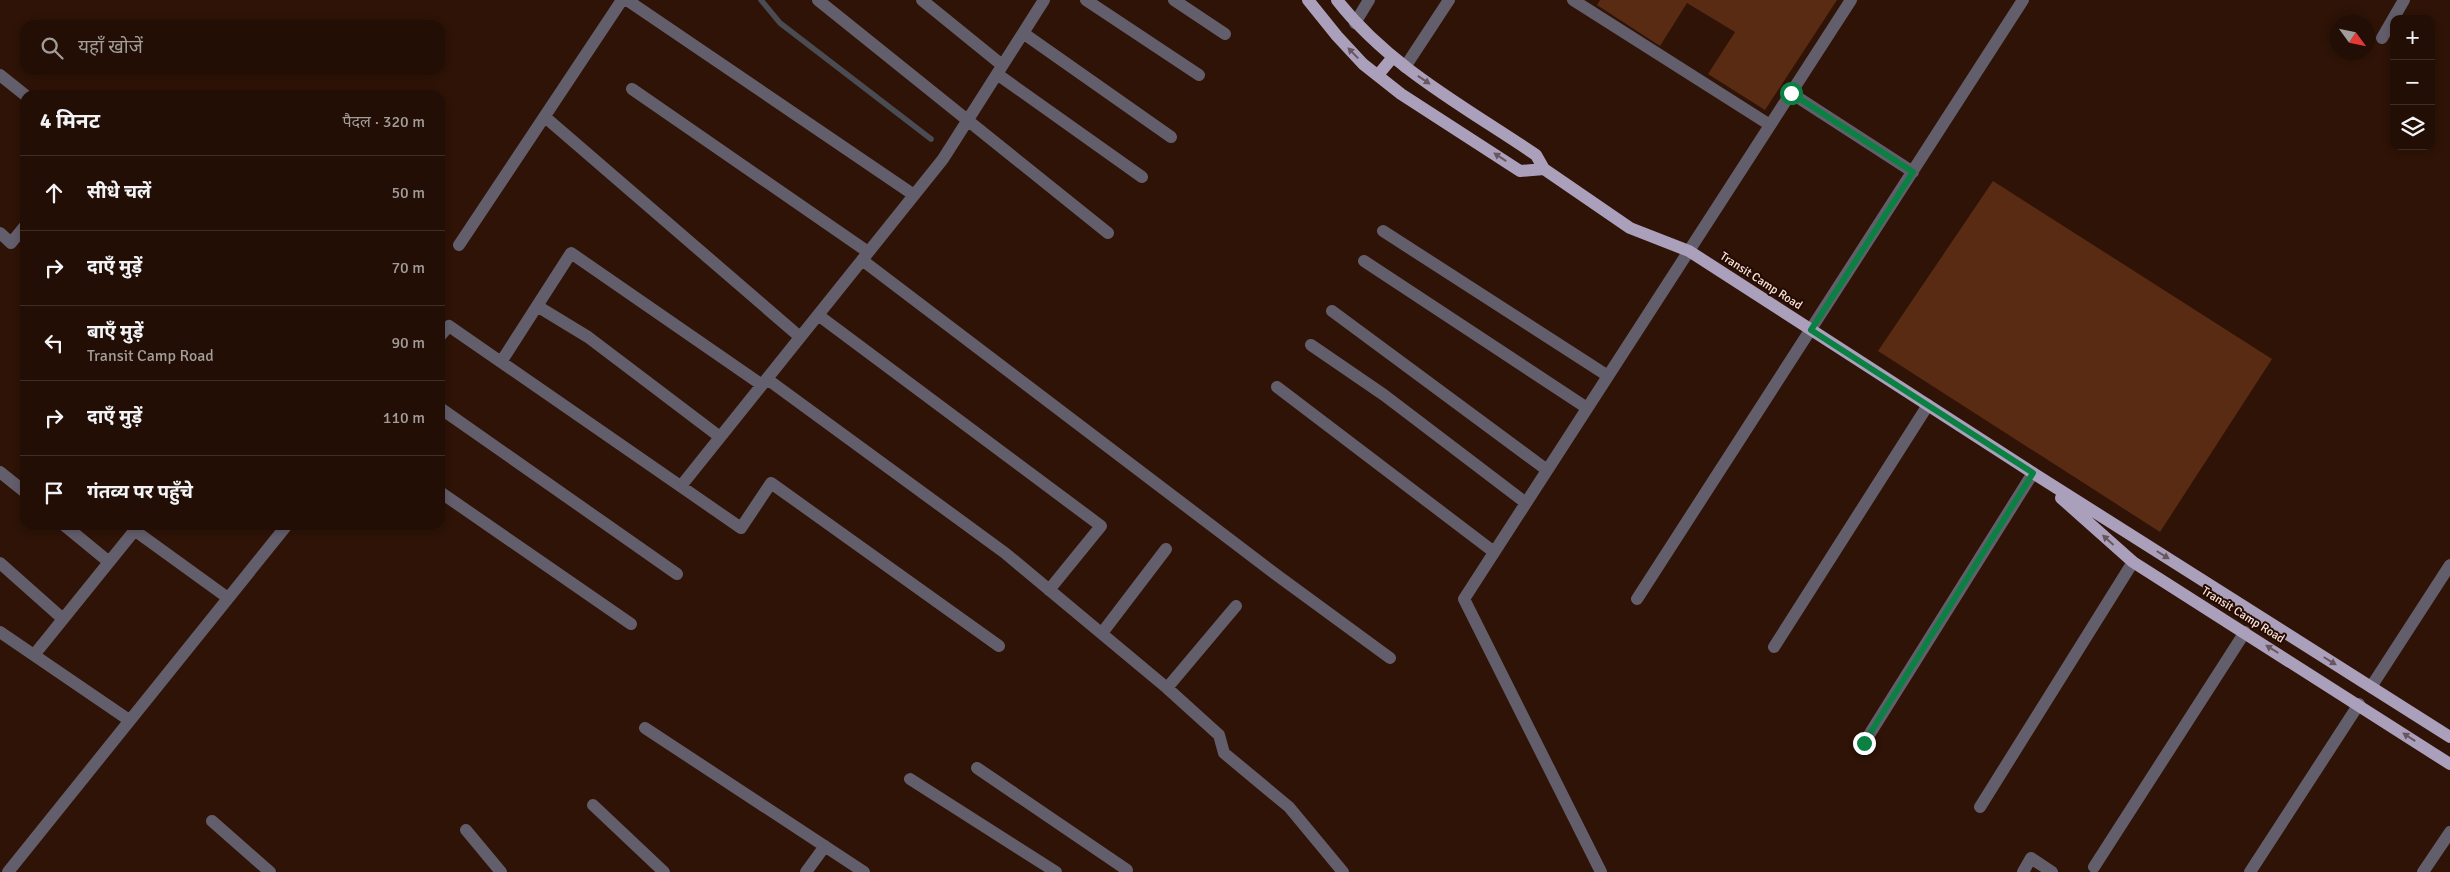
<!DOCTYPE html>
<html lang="hi">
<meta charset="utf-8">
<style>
:root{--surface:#220e04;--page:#2e1c13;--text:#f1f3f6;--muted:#a29c9a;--line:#3f2e26}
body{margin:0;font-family:Signika,"Noto Sans Devanagari",sans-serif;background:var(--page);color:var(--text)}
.controls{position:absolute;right:15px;top:15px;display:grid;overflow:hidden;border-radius:10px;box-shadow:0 2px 8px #0003}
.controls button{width:45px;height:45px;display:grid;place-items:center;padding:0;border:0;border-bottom:1px solid var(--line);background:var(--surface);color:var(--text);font:25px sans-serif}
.compass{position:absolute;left:2330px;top:15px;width:45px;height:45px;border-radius:50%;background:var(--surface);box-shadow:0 2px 8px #0003;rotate:123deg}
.stop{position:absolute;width:15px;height:15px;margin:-11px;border:4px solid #0b8043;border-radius:50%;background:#fff}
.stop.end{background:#0b8043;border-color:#fff;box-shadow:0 1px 5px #0008}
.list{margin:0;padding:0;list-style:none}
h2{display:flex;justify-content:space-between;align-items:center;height:65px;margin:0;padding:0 20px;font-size:21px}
h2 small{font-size:16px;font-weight:400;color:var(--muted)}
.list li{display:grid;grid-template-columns:32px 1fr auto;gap:15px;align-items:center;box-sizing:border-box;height:75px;padding:0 20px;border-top:1px solid var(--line)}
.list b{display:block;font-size:19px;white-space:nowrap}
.list p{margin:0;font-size:16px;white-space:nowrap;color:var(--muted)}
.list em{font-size:16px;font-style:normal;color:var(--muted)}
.icon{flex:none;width:28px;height:28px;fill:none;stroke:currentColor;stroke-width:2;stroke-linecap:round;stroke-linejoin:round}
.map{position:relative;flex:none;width:2450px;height:872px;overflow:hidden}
.search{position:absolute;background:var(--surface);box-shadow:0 2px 8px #0003;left:20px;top:20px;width:425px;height:55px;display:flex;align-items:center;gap:12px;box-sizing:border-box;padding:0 18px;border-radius:15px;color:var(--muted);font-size:19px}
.panel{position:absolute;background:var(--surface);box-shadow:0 2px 8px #0003;left:20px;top:90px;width:425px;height:440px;border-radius:15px}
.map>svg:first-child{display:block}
.green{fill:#5a2b13}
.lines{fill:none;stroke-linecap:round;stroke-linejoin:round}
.stream{stroke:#4b4b54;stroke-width:5.5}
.minor{stroke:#635e6b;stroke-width:12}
.major{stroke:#aba0bc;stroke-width:12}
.oneway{fill:#68555e}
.route{stroke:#0b8043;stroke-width:6}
.labels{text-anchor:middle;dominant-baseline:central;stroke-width:4;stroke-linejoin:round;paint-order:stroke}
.street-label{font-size:12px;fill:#f9e5dc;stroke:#240a01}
</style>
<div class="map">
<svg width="2450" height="872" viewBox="0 0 2450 872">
<rect width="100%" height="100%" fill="#2e1306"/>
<path class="green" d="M1600,0h237l-72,110 -57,-36 27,-42 -48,-29 -27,43 -63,-41z
M1993,181l279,178 -112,173 -282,-181z"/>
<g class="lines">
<path class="stream" d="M761,0l19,23 151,116"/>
<path class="minor" d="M627,0l287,195
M818,0l290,233
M922,0l80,65
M1086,0l113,75
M1174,0l51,34
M1573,0l197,125
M1355,23l14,-23
M1023,33l148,104
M2382,38l22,-38
M1405,67l44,-67
M997,74l145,103
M0,75l25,20
M632,89l236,163
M1791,93l122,79
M545,117l255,220
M1383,231l225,145
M0,233l11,10 14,-17
M459,245l163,-245
M862,260l416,316 112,82
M1364,261l223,147
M537,306l51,31 132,100
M1332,311l215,159
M818,315l283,211 -52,64
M440,336l9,-10 292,202 30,-45 228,163
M1311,345l73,50 142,108
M501,362l70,-109 191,132
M767,379l238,174 162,135 52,47 5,18 65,54 54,65
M1277,387l217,165
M440,408l237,166
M0,472l25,20
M681,486l262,-327 101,-159
M440,492l191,132
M64,525l45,37
M134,530l94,68
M0,563l63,56
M1637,599l386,-599
M0,632l129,88
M1102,633l64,-84
M1774,647l154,-242
M34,655l105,-130
M2371,687l79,-122
M1167,688l69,-82
M645,728l219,144
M1864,743l169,-270
M977,768l150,102 -2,2
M910,779l146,93
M593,805l71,67
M1980,807l153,-245
M212,821l58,51
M466,830l35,42
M2094,867l151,-235
M8,872l279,-347
M806,872l19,-26
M1601,872l-137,-273 387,-599
M2023,872l8,-14 21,14
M2250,872l109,-168
M2423,872l27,-40"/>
<path class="major" d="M1308,0l29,36 26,28 38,30 119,77 24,-2
M1337,0c52,67 130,108 199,155l8,14 86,59 59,23 344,222 417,264
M1378,75l15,-18
M2061,498l72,64 317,202"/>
</g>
<defs><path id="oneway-solid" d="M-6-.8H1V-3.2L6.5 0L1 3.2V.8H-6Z" transform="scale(1.25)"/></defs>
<g class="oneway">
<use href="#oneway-solid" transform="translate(1353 53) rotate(-134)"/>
<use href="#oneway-solid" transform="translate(1424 80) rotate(34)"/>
<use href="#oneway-solid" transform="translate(1500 157) rotate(-147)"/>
<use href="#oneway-solid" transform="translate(2108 540) rotate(-138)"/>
<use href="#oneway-solid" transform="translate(2163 555) rotate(32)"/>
<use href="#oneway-solid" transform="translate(2272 649) rotate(-148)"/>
<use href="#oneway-solid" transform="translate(2330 661) rotate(32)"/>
<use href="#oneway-solid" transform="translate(2409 737) rotate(-147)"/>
</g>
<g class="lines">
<path class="route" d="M1791,93l122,79 -102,158 222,143 -169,270"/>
</g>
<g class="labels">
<g class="street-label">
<text transform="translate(1761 281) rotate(33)">Transit Camp Road</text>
<text transform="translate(2243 615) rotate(32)">Transit Camp Road</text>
</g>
</g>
</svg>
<div class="controls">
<button>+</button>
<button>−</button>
<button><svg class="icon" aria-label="layers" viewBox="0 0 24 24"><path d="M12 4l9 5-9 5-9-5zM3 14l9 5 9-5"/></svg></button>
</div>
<svg class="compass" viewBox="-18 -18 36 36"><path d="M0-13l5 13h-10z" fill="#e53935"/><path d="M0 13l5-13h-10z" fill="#a29c9a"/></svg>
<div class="stop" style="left:1791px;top:93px"></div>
<div class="stop end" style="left:1864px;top:743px"></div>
<div class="search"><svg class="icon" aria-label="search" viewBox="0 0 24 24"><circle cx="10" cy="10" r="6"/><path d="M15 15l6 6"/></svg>यहाँ खोजें</div>
<section class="panel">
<h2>4 मिनट<small>पैदल · 320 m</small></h2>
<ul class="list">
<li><svg class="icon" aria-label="ahead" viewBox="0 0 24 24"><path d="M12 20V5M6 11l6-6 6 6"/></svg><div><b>सीधे चलें</b></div><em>50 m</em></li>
<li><svg class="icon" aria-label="right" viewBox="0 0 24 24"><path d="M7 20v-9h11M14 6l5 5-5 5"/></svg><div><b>दाएँ मुड़ें</b></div><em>70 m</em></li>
<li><svg class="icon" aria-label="left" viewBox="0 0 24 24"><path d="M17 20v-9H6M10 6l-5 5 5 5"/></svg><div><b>बाएँ मुड़ें</b><p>Transit Camp Road</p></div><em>90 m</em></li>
<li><svg class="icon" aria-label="right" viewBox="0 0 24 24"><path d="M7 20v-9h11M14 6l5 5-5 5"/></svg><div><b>दाएँ मुड़ें</b></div><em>110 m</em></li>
<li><svg class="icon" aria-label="arrive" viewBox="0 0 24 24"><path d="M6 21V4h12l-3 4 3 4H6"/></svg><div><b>गंतव्य पर पहुँचे</b></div></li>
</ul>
</section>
</div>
